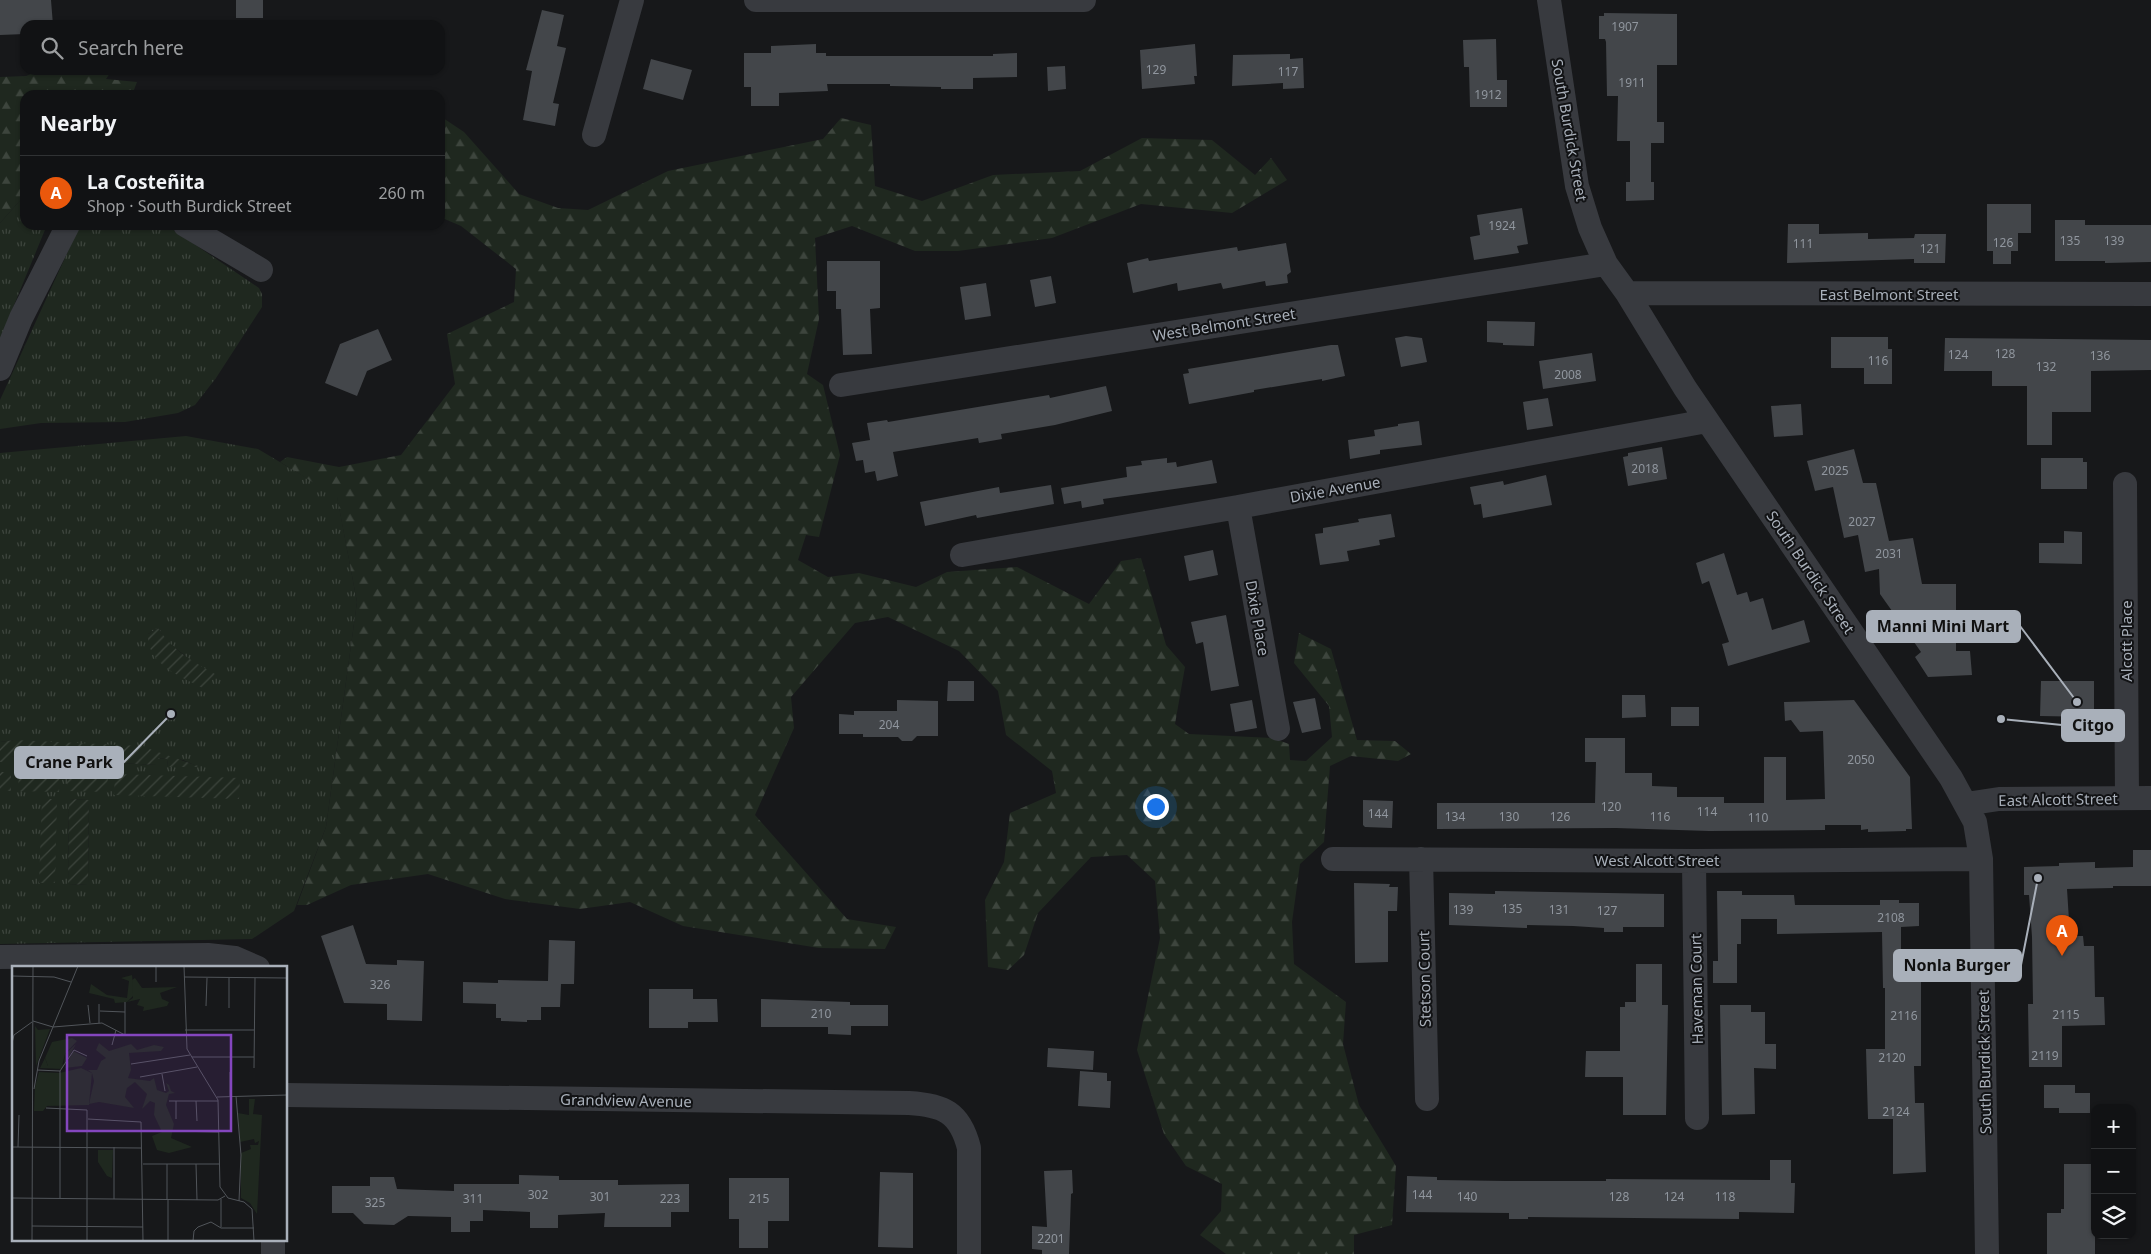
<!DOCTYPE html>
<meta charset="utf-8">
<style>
:root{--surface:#111214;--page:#1a1b1d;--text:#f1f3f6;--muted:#9c9ea0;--line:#303234;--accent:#ea580c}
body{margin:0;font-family:"Noto Sans",sans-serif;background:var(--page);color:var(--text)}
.controls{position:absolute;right:15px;bottom:15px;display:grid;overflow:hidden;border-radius:10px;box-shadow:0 1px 4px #0004}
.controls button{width:45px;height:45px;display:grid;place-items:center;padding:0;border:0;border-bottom:1px solid var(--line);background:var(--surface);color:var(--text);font:25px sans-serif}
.you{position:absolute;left:1155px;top:806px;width:18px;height:18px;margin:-12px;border:4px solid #fff;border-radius:50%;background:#1a73e8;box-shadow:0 0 0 8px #1a73e833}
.badge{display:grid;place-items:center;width:32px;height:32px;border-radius:50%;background:var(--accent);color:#fff;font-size:16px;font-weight:700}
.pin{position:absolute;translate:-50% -41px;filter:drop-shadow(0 1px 2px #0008)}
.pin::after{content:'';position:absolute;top:26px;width:18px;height:15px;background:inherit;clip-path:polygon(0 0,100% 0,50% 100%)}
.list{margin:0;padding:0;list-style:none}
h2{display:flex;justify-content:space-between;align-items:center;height:65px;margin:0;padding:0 20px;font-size:21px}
h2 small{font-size:16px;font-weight:400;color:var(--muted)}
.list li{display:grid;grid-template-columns:32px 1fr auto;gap:15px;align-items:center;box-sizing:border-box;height:75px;padding:0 20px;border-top:1px solid var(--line)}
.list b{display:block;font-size:19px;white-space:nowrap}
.list p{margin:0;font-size:16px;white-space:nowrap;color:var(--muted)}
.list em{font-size:16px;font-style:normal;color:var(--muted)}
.icon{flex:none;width:28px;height:28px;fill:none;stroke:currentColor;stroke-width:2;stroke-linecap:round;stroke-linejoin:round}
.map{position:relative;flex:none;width:2151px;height:1254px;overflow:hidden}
.search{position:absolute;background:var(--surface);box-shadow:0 1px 4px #0004;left:20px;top:20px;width:425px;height:55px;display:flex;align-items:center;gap:12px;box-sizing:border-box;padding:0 18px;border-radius:15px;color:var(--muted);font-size:19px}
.panel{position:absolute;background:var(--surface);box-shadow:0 1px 4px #0004;left:20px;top:90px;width:425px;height:140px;border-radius:15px}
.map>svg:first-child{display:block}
.grass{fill:url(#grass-tufts);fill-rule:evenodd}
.forest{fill:url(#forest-firs)}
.garden{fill:url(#garden-furrows)}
.building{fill:#43464a}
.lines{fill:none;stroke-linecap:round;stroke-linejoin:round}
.street{stroke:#383a3f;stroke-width:24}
.labels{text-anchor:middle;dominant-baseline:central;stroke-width:4;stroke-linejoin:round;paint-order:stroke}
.number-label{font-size:12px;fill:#90969e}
.street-label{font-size:15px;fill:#a9b0ba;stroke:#121315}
.inset-road{fill:none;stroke:#51555a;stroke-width:1}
.view{fill:#8446be;fill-opacity:0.15;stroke:#8446be;stroke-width:2.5}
.inset-edge{fill:none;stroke:#a9b0ba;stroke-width:2.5}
.leader{fill:none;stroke:#a9b0ba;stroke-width:2}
.callout-dot{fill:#a9b0ba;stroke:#121315;stroke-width:2}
.callout{fill:#a9b0ba;stroke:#a9b0ba;stroke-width:2}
.callout-label{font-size:16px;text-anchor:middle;font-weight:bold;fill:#111}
</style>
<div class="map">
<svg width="2151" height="1254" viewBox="0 0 2151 1254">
<defs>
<pattern id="grass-tufts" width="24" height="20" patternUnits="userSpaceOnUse" patternTransform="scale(1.25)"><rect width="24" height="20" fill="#1f281f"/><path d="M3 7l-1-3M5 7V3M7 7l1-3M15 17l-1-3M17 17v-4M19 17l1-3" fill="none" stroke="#3d453d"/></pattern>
<pattern id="forest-firs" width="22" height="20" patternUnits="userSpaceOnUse" patternTransform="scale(1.25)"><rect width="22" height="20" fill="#1f281f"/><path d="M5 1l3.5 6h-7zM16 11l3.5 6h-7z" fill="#3d453d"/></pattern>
<pattern id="garden-furrows" width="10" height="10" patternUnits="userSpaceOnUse" patternTransform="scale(1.25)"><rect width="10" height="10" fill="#1f281f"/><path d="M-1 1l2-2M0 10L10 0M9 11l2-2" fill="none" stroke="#3d453d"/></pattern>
</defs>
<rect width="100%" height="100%" fill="#17181a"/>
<path class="grass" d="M25,195v30h22l-47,114v-116z
M80,225h86l93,63 3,6v13l-46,71 -21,27 -17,8 -53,9 -84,1 -41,6v-29z
M186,436l72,13 79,47 20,106 -31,225 -32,84 -42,28 -252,5v-153h11v-19h-11v-10h10v-5l12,-1v6l35,1 1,-8h12v8l37,1v-7l12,2v4l38,2v-7l10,1 1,8h31l-16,-7 -169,-20 -14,2v-289zM158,628l9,14 20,15 -39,-23zM69,799l20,1 -1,85 -20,-1z"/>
<path class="forest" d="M41,70h71l-6,9 31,3 -5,13h-107v100l-25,28v-146l26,-1z
M440,116l24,16 55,62 39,14 30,2 80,-39 155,-32 18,-21 30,7 4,61 47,15 71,-26 87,-4 62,-33 70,2 43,35 16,-17 16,22 -55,33 -91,-9 -89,34 -94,13h-43l-63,-25 -37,12 4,81 -12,55 16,11 17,70 -21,82 -13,-2 -8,25 30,17 31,-4 57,14 31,-15 70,-5 72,37 32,-43 20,-3 25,87 19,22 -10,57 14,10 83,4 17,6 1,16 16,1 26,-24 -3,-31 -35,-43 5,-30 32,16 26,91 38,1 16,13 -13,7 -47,-5 -21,10 -6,76 -24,22 -8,58 2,42 52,38 -3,42 16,61 37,61 -4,59 -38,10v19h-128l-26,-19 21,-24 1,-27 -36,-18 -22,-32 -27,-84 23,-112 -5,-57 -28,-26 -36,2 -53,56 -14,42 -16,15 -20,-3 -3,-67 19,-38 6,-49 46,-20 -4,-22 -46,-36 -8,-44 -39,-40 -71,-34 -33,6 -64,74 3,31 -39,87 92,104 49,8 -11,22 -66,-1 -136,-22 -53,-24 -50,7 -75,-10 -77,-25 -77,11 -44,20h-10l29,-78 31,-225 -20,-105 -57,-35 7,-5 52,10 62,-12 54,-71 -8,-50 67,-32 2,-33 -55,-43 -21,-9z"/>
<path class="garden" d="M158,628c15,23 34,33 57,46l-10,15c-23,-12 -59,-25 -57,-55z
M14,740l127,6 60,21h-33l-1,-8 -10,-1v7l-38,-2v-4l-12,-1v7l-37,-1v-8l-12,-1 -1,8 -35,-1v-6l-11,1 -1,5h-10v-20z
M19,771l41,2 -1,19 -41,-1z
M0,772h11v19h-11z
M67,773l41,1 -1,18 -40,-1z
M115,774l125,4 -1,21 -125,-4z
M42,799h15l-2,84h-16z
M69,799l20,1 -1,85 -20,-1z"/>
<path class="building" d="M0,0h51l2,25h-28v9l-25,1z
M236,0h27v18h-27z
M542,10l22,5 -7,31 9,2 -13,55 6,1 -4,22 -32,-6 9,-49 -6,-1z
M1604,13l73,1v51h-20v57h7v21h-13v39h3v18l-28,1v-19h4v-41h-13l1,-45h-11l-1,-54 -1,-3h-6v-23h5z
M1496,39l1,41h10v27h-37l-1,-40h-5l-1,-27z
M816,44v9h10v3h167v-2l24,-1v24l-44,1v11h-32v-2l-51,-1v-2h-63l1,7 -49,2v13h-28v-19h-7v-34h27v-7z
M1195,44l2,32h-3l1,8 -53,5 -2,-39z
M1290,54v5l13,-1 1,30 -21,1v-6l-51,3 1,-31z
M651,59l41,11 -9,30 -40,-11z
M1065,66l1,23 -18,2 -1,-24z
M1987,204h44v29h-13v18h-7v13h-18v-13h-6z
M1522,208l6,36 -11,2 2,7 -45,7 -4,-23 10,-2 -3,-20z
M2055,220h30v5h66v37l-46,1v-2h-50z
M1788,224h31v10l49,-1v6l46,-1 1,-4h31l-1,29h-31v-4l-127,4z
M1286,243l5,29 -4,3 1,8 -22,3 -1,-5 -42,8 -2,-6 -43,8 -1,-8 -44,10 -6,-30 21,-5 1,3 88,-14 1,4z
M827,261h53v47l-10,1 2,45 -29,1 -2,-46h-5v-18h-9z
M1051,276l5,27 -21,4 -5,-27z
M986,283l5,33 -26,4 -5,-33z
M1487,321l48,1 -1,24 -31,-1v-2l-16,-1z
M378,329l14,31 -25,11 -10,25 -32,-13 15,-39z
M1406,336l16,2 5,24 -26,5 -6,-29z
M1831,337h57v12h4v35h-28v-16h-33z
M1945,338l206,2v30l-60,1v41h-39v33h-25v-59h-35v-15h-48z
M1331,345h7l7,31 -23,5v-2l-68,11v2l-65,12 -6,-30 6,-1 -1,-4z
M1592,353l4,28 -53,8 -4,-28z
M1106,386l6,25 -57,14 -54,9 1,5 -23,4 -1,-5 -85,14 5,24 -21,5 -2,-10 -10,2 -2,-13 -7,1 -4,-18 18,-3 -3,-17 20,-3 1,2 161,-27 1,3z
M1548,398l5,28 -26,4 -4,-28z
M1801,404l2,31 -29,2 -3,-31z
M1419,421l3,24 -42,5v4l-30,5 -2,-19 27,-4 -1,-6 24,-4v-2z
M1662,447l5,32 -39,7 -5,-29 5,-1v-3z
M1854,449l9,34h13l13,58 24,-3 9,46h34v67h14l2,24 -44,2 -13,-20 6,-5 -41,-58 -1,-25 -14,3 -7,-37 -14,3 -11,-51 -18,4 -8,-30z
M1167,458v5l9,-1 1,5 35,-7 5,23 -114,16 1,5 -22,4 -1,-7 -17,3 -3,-16 66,-11 -1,-10 16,-2 -1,-4z
M2041,458h42v4h4v27h-46z
M1546,475l6,30 -69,13 -2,-14 -7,1 -4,-18 33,-6 1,4z
M1051,485l3,19 -77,14 -1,-3 -51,11 -5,-24 79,-15 1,6z
M1391,514l4,23 -16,3 1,5 -33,6 2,10 -29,4 -5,-31 8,-1v-5l36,-6 -1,-3z
M2064,531l18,1v32l-43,-1v-20h25z
M1213,550l5,25 -29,6 -5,-25z
M1724,553l13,42 10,-3 3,10 13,-4 9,32 32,-10 6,22 -82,24 -6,-22 7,-2 -20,-61 -7,3 -6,-21z
M1226,615l13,71 -28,5 -8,-49 -7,2 -5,-22z
M948,681h26v20h-27z
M2041,681h53v36l-54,-1z
M1622,695h23l1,22 -24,1z
M1315,698l6,31 -19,4 -9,-31z
M897,700l41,1v35h-21l-5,5h-10l-4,-4h-35v-3h-24v-20l15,1v-4h43z
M1252,700l5,28 -22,4 -5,-28z
M1854,700l56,77 2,52h-6v2l-38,1v-3l-7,1v-5h-36v5l-116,1 -93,-3 -179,1v-26h158l1,-41h-11v-24h40v35h27v13l25,1v10h47v6h40v-46h22v43l39,-1 -2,-68 -23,1 -9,-12 -6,1 -1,-19z
M1671,707h28v19h-28z
M1363,800l30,1 -1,27 -27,-1 -2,-2z
M2133,850h18v36h-38v2l-46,1 3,47h13l1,10h10l1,51h9l1,28 -43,1v41h-33l-1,-63h5l-1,-67 -3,-42h-5v-28l35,-1v-3l36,-1v6l38,-1z
M1354,883l36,1 -1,3h9l-1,24h-9v51l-33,1z
M1495,891l169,3v33h-41v5h-19v-4l-31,-2 -46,-1v3l-78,-3v-32l46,1z
M1717,891h25v4h52l1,10h85v-5h19v3h20v23l-18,1v37h20v102h-7l1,37h9l2,69 -33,2v-55h-25l-2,-70h19v-61h-2l-1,-56 -105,2v-15h-36v25h-4v39h-24v-22h5z
M353,925l13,39 31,1v-5l27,1 -2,60 -35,-1v-16l-43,-1 -23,-67z
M549,940l26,1 -1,43h-13l-1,23h-19v13h-14v2l-26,-1v-3h-5v-14l-33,-1v-21l35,1v-3l50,1z
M1636,964h26v41h6l-2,110h-43v-38h-38l1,-26h34v-44h5v-5h11z
M649,989h44v10h24l1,23h-30v6h-39z
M761,999l89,3v3h38v21h-37v9l-23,-1v-7h-67z
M1720,1005h31v7h14v32h11v25l-22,-1 1,46 -33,1z
M1048,1048l46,3 -1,19 -46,-3z
M1080,1071l27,2v8h4l-1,27 -32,-2z
M2044,1085h31v8h15v20h-31v-5h-15z
M1770,1160h21v23h4l-1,30 -55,-1v7l-211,-2v2h-19v-6l-103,-1 1,-36 30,1v3l69,1h100v-2l164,1z
M2064,1164h31v90h-48v-41h14v-4h3z
M1072,1170l1,23 -2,1 -2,60h-27v-4l-10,-1v-23l15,1 -3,-56z
M880,1172l33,1v75l-35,-1z
M519,1175l40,1v4h59v5l71,-1v28h-18v15h-67l1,-14 -47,2v13h-28v-16l-47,-2v11h-13v11h-19v-15l-43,-1 -14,9 -30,-1 -11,-11h-21v-27h38v-9h24l3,12 57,2v-7h65z
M729,1178h60v43h-21v27h-29v-29h-10z"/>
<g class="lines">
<path class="street" d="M756,0h328
M1549,0l28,186 13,42 16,36 21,29 58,95 266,390 24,44 6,37 6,395
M594,135l38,-135
M185,225l76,45
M1627,293l524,1
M0,369l21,-51 47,-93
M841,385l765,-121
M2125,484l2,314
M1238,507l40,222
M962,555l276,-48 469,-86
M1966,804l33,-5 152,-1
M1333,859l361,2 287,-2
M1421,859l6,240
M1694,861l3,257
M0,957l208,-2 27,3 23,10
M286,1095l623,8c34,2 51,9 60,45v106
M273,1254v-14"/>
</g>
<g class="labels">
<g class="number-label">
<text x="1625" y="26">1907</text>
<text x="1156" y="69">129</text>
<text x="1288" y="71">117</text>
<text x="1632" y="82">1911</text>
<text x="1488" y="94">1912</text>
<text x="1502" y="225">1924</text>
<text x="2070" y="240">135</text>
<text x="2114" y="240">139</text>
<text x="2003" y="242">126</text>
<text x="1803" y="243">111</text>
<text x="1930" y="248">121</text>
<text x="2005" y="353">128</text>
<text x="1958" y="354">124</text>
<text x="2100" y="355">136</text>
<text x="1878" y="360">116</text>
<text x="2046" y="366">132</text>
<text x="1568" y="374">2008</text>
<text x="1645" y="468">2018</text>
<text x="1835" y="470">2025</text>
<text x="1862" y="521">2027</text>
<text x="1889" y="553">2031</text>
<text x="889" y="724">204</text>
<text x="1861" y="759">2050</text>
<text x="1611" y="806">120</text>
<text x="1707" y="811">114</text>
<text x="1378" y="813">144</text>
<text x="1455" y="816">134</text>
<text x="1509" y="816">130</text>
<text x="1560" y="816">126</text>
<text x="1660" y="816">116</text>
<text x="1758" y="817">110</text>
<text x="1512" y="908">135</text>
<text x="1463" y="909">139</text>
<text x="1559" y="909">131</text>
<text x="1607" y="910">127</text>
<text x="1891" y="917">2108</text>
<text x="380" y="984">326</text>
<text x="821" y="1013">210</text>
<text x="2066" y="1014">2115</text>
<text x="1904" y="1015">2116</text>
<text x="2045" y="1055">2119</text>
<text x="1892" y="1057">2120</text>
<text x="1896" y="1111">2124</text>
<text x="538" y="1194">302</text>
<text x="1422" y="1194">144</text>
<text x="600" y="1196">301</text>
<text x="1467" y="1196">140</text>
<text x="1619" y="1196">128</text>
<text x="1674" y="1196">124</text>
<text x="1725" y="1196">118</text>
<text x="473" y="1198">311</text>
<text x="670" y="1198">223</text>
<text x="759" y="1198">215</text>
<text x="375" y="1202">325</text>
<text x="1051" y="1238">2201</text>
</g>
<g class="street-label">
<text transform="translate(1570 130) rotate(80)">South Burdick Street</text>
<text x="1889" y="294">East Belmont Street</text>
<text transform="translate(1224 324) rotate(-9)">West Belmont Street</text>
<text transform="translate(1335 489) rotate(-10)">Dixie Avenue</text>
<text transform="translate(1811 572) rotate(56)">South Burdick Street</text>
<text transform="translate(1258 618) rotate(80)">Dixie Place</text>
<text transform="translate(2126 641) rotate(-90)">Alcott Place</text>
<text transform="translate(2058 799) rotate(-1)">East Alcott Street</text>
<text x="1657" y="860">West Alcott Street</text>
<text transform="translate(1424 979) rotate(-91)">Stetson Court</text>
<text transform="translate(1696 989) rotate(-91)">Haveman Court</text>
<text transform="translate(1984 1062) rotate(-91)">South Burdick Street</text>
<text transform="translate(626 1100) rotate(1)">Grandview Avenue</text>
</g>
</g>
<g transform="translate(12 966)">
<rect width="275" height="275" fill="#17181a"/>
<path d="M120,9l2,20 -7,7 -12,1 -1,-4 -25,-6 2,-9 16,11 20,3 2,-17 -8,-3zM23,60l3,4 12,-1 -14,37zM64,78l-14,25 -22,-1 5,-10 3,8 16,-2 1,-10zM61,85l14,7 -5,8 -17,2zM69,102l11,5 -3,32 -42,1 -4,5h-9l1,-24 4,-15 20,1zM237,133h6l-2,15 9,1 -5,99 -7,-11 -9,-5v-45l10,-4 -1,-4h8l1,-4 -4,2 -1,-4 -14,3 -2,-29 11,2zM86,184h15l-1,28 -5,-2 -9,-14z" fill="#1f281f"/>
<path d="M123,12l7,10 35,-1 -17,6 2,6 7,3 -2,4 -24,5 1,-4 -7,-2 3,-6 -13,3 6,-4 -1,-18zM60,72l5,3 -12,13 -3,12h-14l-3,-8 7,-16zM87,77l10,8 22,-7 6,6 17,-5 10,2 -3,4 -32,2 2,17 -3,8 22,3 4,-3 3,12 9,3 3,-2 -3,-8 3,2 2,6 4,2 -6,1 -3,11 8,19 -3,14 21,9 -23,6 -12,-3 -5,-14 10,-4 -8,-17 1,-12 -5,-2 -8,8 5,-15 -12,-12 -8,6 -2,9 9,11 -35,-6 -10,2 5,-23 -2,-8 -4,-3h9l4,-9 5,-3 -10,-8z" fill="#1f281f"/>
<path class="inset-road" d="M172,0l3,83 31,51 2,87 8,11 16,4 8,7 2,32M0,10l42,1 17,5M172,11l103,1M144,16v-16M87,38v19M76,39l2,18M194,40l1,-28M217,42v-30M88,45l25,1M21,55l20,6 49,-4 23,12h60M173,64h69M113,69v-33M0,77l2,-8 18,-13M100,79l4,-15M180,91h62M119,98l59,-9M242,102l1,-90M25,104l23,1M48,105v127M48,105l14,-21 13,6M218,106v24M150,108l3,17M128,111l57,-10M22,123l5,-28 39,-95M224,130l5,59 -2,46M205,131l70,-2M157,135h49M164,135v18M184,135l1,20M34,142l41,2v131M76,153l53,3 2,119M159,165l48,1M0,181l129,1M6,181l1,-32M131,198h77M184,198l1,36M0,232l206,2 7,-4M102,233v-52M155,233v-35M156,233v42M209,233v28M20,260l111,1M209,262h33M20,275l1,-275M181,275l1,-10 4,-4 13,-5 10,6"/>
<path class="view" d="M55,69h164v96h-164z"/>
<rect width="275" height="275" class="inset-edge"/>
</g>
<path class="leader" d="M2077 702L2020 626M2001 719L2062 725M171 714L123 763M2038 878L2021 965"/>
<g class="callout-dot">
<circle cx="2077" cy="702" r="5"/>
<circle cx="2001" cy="719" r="5"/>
<circle cx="171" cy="714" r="5"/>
<circle cx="2038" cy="878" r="5"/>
</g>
<g class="callout">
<rect x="1867" y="611" width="153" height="31" rx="5"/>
<rect x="2062" y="710" width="62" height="31" rx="5"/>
<rect x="15" y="747" width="108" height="31" rx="5"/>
<rect x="1894" y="950" width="127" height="31" rx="5"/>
</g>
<g class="callout-label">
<text x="1943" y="632">Manni Mini Mart</text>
<text x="2093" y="731">Citgo</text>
<text x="69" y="768">Crane Park</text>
<text x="1957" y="971">Nonla Burger</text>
</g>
</svg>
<div class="controls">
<button>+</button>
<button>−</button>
<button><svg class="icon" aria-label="layers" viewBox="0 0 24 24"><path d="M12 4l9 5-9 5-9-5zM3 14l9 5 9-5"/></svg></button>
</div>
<div class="you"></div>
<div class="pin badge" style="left:2062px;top:956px">A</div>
<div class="search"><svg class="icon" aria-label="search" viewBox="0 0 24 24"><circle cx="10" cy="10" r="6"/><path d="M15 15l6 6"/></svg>Search here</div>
<section class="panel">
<h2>Nearby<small></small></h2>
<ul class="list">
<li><span class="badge">A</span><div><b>La Costeñita</b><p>Shop · South Burdick Street</p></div><em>260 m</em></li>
</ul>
</section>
</div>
